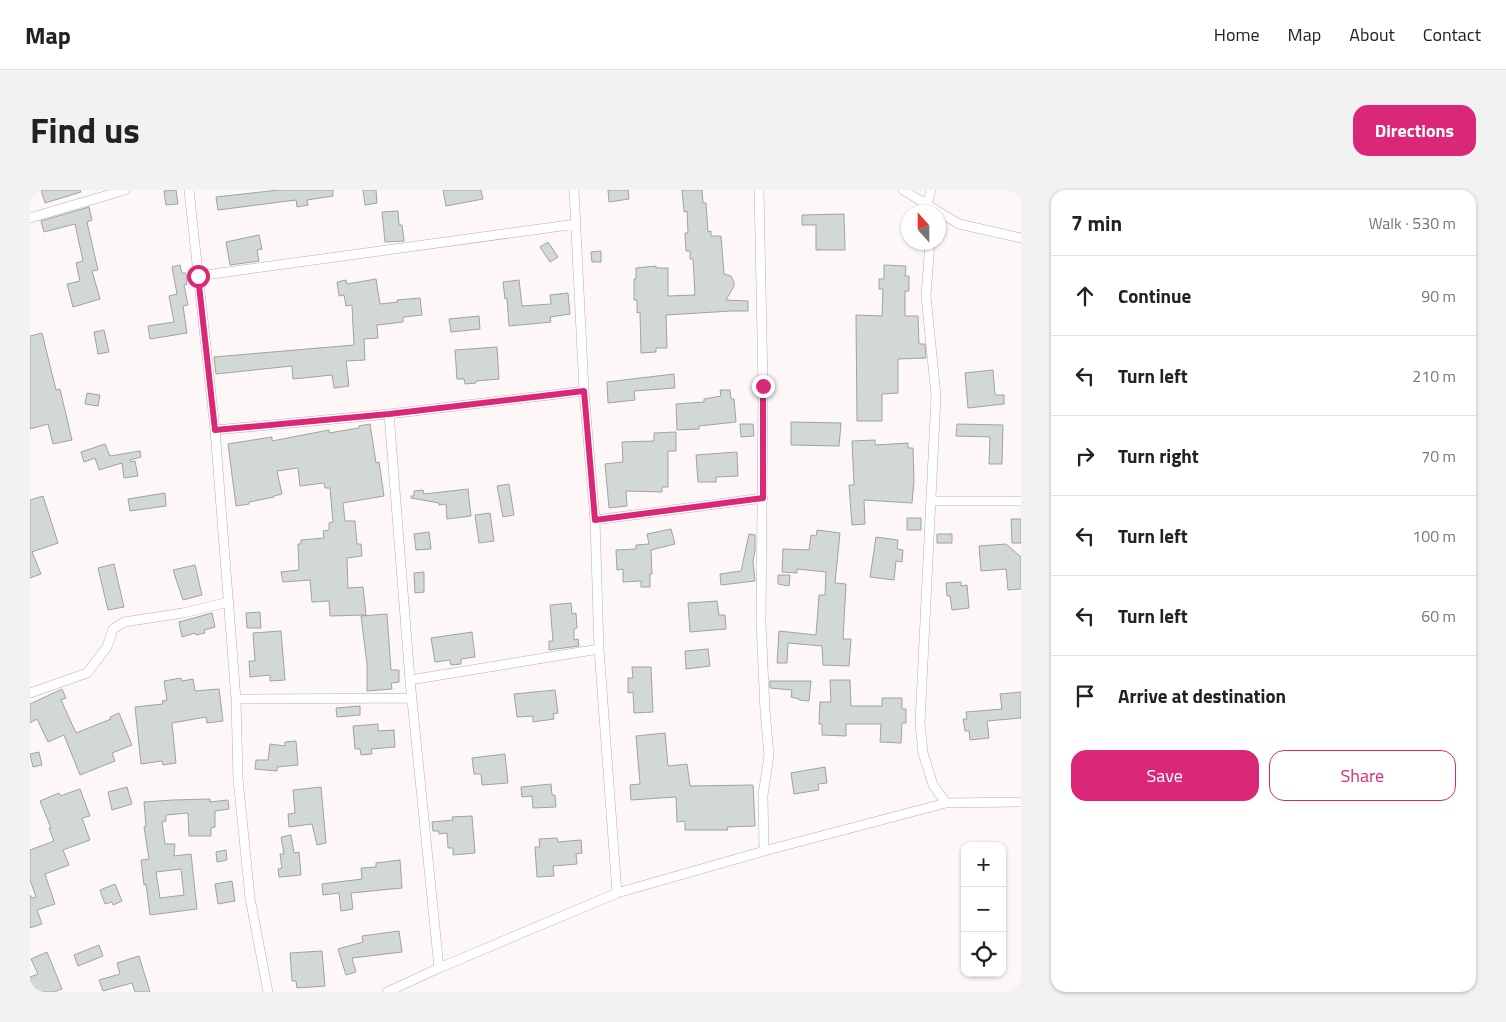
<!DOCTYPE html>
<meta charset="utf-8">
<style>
:root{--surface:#fff;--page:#f2f2f2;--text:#222;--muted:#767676;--line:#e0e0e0;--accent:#db2777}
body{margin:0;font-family:"Titillium Web",sans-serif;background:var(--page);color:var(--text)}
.controls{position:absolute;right:15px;bottom:15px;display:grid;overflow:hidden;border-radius:10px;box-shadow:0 1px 4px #0004}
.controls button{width:45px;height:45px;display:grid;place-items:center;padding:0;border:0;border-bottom:1px solid var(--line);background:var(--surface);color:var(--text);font:25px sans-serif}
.compass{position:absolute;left:871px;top:15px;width:45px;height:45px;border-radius:50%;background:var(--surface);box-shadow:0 1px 4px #0004;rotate:339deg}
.stop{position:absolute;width:15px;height:15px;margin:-11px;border:4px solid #db2777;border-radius:50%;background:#fff}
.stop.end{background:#db2777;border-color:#fff;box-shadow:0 1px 5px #0008}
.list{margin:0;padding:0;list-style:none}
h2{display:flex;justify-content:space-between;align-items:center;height:65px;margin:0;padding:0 20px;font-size:21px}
h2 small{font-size:16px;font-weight:400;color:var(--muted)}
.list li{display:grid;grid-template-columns:32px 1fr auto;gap:15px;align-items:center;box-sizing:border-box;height:80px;padding:0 20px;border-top:1px solid var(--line)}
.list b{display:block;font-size:19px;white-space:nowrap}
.list em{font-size:16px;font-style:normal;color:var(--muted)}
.actions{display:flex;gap:10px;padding:15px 20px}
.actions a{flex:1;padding:11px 0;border:1px solid var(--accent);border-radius:15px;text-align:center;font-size:18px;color:var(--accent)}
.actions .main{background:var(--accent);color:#fff}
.icon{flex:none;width:28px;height:28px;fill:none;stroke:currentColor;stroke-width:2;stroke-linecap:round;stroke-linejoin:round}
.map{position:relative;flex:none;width:991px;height:802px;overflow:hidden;border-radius:15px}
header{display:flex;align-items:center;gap:30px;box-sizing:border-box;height:70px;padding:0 25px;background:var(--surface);border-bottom:1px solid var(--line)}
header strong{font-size:24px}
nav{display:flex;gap:28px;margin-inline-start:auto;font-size:18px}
.intro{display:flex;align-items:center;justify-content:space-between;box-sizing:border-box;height:120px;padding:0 30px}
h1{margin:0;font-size:35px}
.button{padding:12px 22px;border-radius:15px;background:var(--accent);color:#fff;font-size:18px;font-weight:700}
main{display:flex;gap:30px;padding:0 30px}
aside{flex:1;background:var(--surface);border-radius:15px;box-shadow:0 1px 4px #0004}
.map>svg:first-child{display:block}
.building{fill:#d2d8d4;stroke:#9fa4a0;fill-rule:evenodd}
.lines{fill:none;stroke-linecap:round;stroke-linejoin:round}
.street-casing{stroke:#b8b0b0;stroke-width:10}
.street{stroke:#fff;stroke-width:9}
.route{stroke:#db2777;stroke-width:6}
</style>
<header>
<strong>Map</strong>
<nav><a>Home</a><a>Map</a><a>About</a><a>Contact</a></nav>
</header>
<div class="intro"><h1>Find us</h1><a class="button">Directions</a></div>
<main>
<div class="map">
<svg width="991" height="802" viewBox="0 0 991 802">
<rect width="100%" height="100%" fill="#fef7f7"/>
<path class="building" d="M11,0h39l1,2 -36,11z
M146,0l2,14 -12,1 -2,-14z
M249,0h54v6l-26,4 1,5 -11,2 -1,-7 -78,10 -2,-13z
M333,0h13l1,13 -12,2z
M413,0h38l2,9 -37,7z
M578,0h20l1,9 -20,3z
M652,0h20l1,13h3l2,29 3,-1v5h10l3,38 7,2 3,6v4l-8,14 22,1v10h-17l-65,4 1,33h-11v4l-15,1 -1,-41 -3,1v-13h-3v-21h2v-11l20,-2v2h12v28l27,-1 -2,-36h-3v-8h-4l-1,-18h3l-1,-22 -3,1z
M59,17l3,13 -5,2 11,48 -6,1 8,28 -27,8 -6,-23 13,-3 -4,-18 7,-2 -8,-37 -31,8 -3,-11z
M368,21l1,14h3l2,16 -19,1 -3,-30z
M814,24l1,36h-29v-25h-14v-10z
M229,45l3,14 -5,1 2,11 -29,4 -4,-23z
M518,52l10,15 -8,5 -10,-15z
M571,61v11h-9l-1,-10z
M150,75l2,8h4l1,11 -3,1 4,20 -5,1 4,27 -37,6 -2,-13 26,-4 -5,-26 8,-2 -5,-27z
M854,75l22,1 -1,10h4v15h-4v25h13l1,28h6l1,14 -28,1v34l-16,1v27h-25l-1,-106 26,1 1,-27h-4v-10h5z
M346,89l4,25 18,-2 -1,-2 23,-2 2,17 -19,2v5l-26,3 1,13 -14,1 1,21 -19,1 3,25 -15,2 -2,-13 -39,4 -1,-13 -76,8 -2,-17 140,-12 -2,-40 -6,1 -2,-11 -5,1 -2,-14 9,-2 1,4z
M489,90l3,26 29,-2 -1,-9 18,-2 2,21 -20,3 1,5 -42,4 -2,-28 -2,1 -2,-17z
M449,126l1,13 -29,3 -2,-13z
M74,140l5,22 -11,2 -4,-22z
M12,143l14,57 4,-1 12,51 -19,4 -5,-20 -18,5v-93z
M467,157l2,32 -23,2v2l-11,1 -1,-5h-7l-2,-29z
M963,180l2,25h9v9l-36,4 -3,-35z
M644,184l1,14 -41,3 1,9 -27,3 -1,-21z
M690,200h10l1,9h3l2,23 -37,4v3l-22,1 -1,-26 28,-2v-3l17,-3z
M57,203l13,2 -2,11 -13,-2z
M761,232l50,1 -2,23 -48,-1z
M340,234l6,39 3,-1 5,34 -41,7 2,18h10l2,23h4l1,12 -15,2 1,30 15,-1 3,28 -36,1 -1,-15 -17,1 -2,-22 -27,2 -2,-10 18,-2 -1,-26h3v-4l23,-2 -1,-7 6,-1v-7l4,-1 -3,-34h-5l-1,-5 -24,3 -2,-18 -21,3 5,23 -8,2v1l-25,5v2l-13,2 -8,-62 44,-7v4l57,-11v3l30,-5v-2z
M710,234h13l1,12 -13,1z
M927,234l46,1 -1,39h-13l1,-27 -34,-1z
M646,242v19h-8v36h-6v5l-36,-1 1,15 -18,2 -4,-44 18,-2 -1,-20 32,-1v-8z
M845,250v5l33,-2v5h5l1,33 -2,22 -48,-3 1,24 -13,1 -3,-40h5l-2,-44z
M75,254l5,12 30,-5 1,6 -11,3v2l5,-1 3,15 -14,2 -2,-15 -23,7 -4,-12 -11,4 -3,-10z
M707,262l1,24 -22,1v5h-18l-2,-27z
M479,294l5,31 -11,2 -6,-31z
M438,299l3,27 -24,3 -1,-15 -7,1v-2l-28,-5v-2h3v-5l9,-1 1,4z
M135,303l1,13 -36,5 -2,-12z
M13,306l15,47 -26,9 9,22 -11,4v-78z
M460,323l4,28 -15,2 -4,-28z
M877,328h14v12h-14z
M981,329h10v24h-9z
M641,339l4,15 -24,6 1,24h-2v13h-9v-6l-18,1v-13l-6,1 -1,-20 20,-1v-4l13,-1 -2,-10z
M787,340l23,3 -5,50 11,1 -3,55h8l-2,27 -26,-1 -1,-19 -34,-3 -1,20h-10l2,-32 37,4 3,-40h6l1,-23 -29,-3v4l-15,-1 1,-23 26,1 2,-15 5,1z
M399,342l2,17 -15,1 -2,-16z
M719,344l6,1v15l-2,12 2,19 -34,4 -1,-11 21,-3z
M907,344h15v9h-15z
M846,347l22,3 -1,9 6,1 -1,12 -6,-1 -2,19 -24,-3z
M976,354l15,13v32l-13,1 -2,-21 -25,2 -2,-25z
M84,374l10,43 -16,3 -10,-42z
M165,375l7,30 -19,5 -10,-30z
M394,382v20l-9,1 -1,-20z
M748,385h12l-1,11 -11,-2z
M931,392v4l6,-1 2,23 -17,2 -2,-14h-3l-1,-13z
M687,411l2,14h6l1,14 -36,3 -2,-29z
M541,413l1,11 4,-1 1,15 -3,1v11l4,-1 1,7 -30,4v-9h4l-3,-36z
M230,422l1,16h-14l-1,-15z
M182,423l3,14 -11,3 1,3 -9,2 -1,-2 -13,4 -3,-15z
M357,424l4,56h8v12l-8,1 1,6 -25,2v-27l-6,-48z
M251,441l4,49 -15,1v-6l-20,2 -1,-16h6l-2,-28z
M442,442l3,25 -14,2v5l-10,1 -1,-5 -15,2 -4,-24z
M678,459l2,17 -24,3 -1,-18z
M602,477h19l2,45 -19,1 -1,-21 -5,1v-15h5z
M151,488l1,3 11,-2 2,12 24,-2 4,32 -16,2 -1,-6 -34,6 4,40 -13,2 -1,-4 -21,3 -6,-57 28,-3 -1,-3 5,-1 -3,-19z
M800,490h20l1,26h31v-8h20v11h4v14h-4l-1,20 -21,-1 1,-18h-35v12l-24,-1v-11h-3l1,-22h11z
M740,491h41l-2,20 -10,-1v-1l-8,-2 1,-7 -22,-2z
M32,499l4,9 -5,2 15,33 35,-14 -1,-2 9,-4 13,32 -20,8 3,8 -35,14 -16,-40 -16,7 -11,-23 -7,4v-19z
M525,500l3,23 -5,1 1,5 -21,3v-6l-16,1 -3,-23z
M991,502v26l-34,3 2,17 -19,2 -1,-9h-4l-2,-12h4l-1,-7 36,-3 -2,-15z
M330,516v9l-23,2 -1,-9z
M348,534v7l16,-1 1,17 -24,2 1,5 -11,1 -1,-6h-5l-2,-23z
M635,543l3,33 19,-2 3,22 63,-1 2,41 -28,1 1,3h-43v-9l-8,1 -1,-25 -45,3 -1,-15 10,-1 -4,-48z
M266,551l2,24 -21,2v4l-22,-2 1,-9h12l2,-16 15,2v-4z
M9,562l3,13 -9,2 -3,-13z
M475,564l3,29 -26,2 -1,-11h-7l-2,-16z
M795,577l2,16 -9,1 1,6 -25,4 -3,-21z
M521,594l1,11h3l1,12 -23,1 -1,-12 -10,1 -1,-10z
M97,597l5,17 -20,6 -4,-18z
M291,597l5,56 -9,2 -5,-21 -23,3 -1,-13 7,-1 -2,-23z
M50,599l10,27 -8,2 8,22 -27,10 6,15 -24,9 10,30 -18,6 5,14 -12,4v-33l2,3 4,-1 -6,-17v-30l24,-9 -5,-13h2l-11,-27 19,-8 1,3z
M180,609v3l18,-2 1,9 -14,2v16l-4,1v8h-22l-1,-23 -22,2v6l-4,1 3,22h10l-1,12 17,-2 6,55 -47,6 -4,-31 -2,1 -3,-25 8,-1 -5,-32 2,-1 -2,-24 29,-2zM151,679l3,26 -24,3 -4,-26z
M442,626l3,37 -22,2v-7h-5l-1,-15 -8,1v-3h-6l-1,-9 21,-2 -1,-3z
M261,645l3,18 5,-1 2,23 -22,2 -1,-8 4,-1 -2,-14h4l-3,-17z
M527,648l1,4 23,-2 1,13 -6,1 1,10 -24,2 1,10 -17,1 -2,-30h5l-1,-8z
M196,660l1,10 -10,2 -1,-10z
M370,670l2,28 -51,5 2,16 -12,2 -2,-18 -16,2 -1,-11 40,-5 -1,-11 15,-1v-4z
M202,691l3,20 -17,3 -3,-20z
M85,694l7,17 -9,4 -1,-3 -7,2 -5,-14z
M369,741l3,21 -50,6 4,14 -10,3 -8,-26 25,-7 -1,-6z
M69,755l4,11 -25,10 -4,-11z
M292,761l3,35 -28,2 -1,-7h-4l-2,-28z
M17,762l15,37 -8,3h-24v-15l8,-3 -7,-15z
M109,766l11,36h-15l-3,-9 -29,8 -4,-11 21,-6 -3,-11z"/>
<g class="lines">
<defs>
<path id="street" d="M159,0l26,240 21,269 2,80 12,119 18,94
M544,0l10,201 11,129 4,129 18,244
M729,0l4,196 -2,237 4,88 4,44 -6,40 1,56
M873,0l56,34 62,14
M899,22l-2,-8 4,-14
M0,28l95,-28
M900,52l-4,54 10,100 -16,327 3,30 10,32 13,18
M168,86l378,-52
M359,224l195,-23
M185,240l174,-16 21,266 29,288
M901,311h90
M565,330l168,-22
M380,490l189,-31
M0,503l57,-20 20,-26 6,-18 11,-7 59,-9 46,-11
M206,509l176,-1
M357,802l52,-24 178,-75 147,-42 182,-48 75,-1"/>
</defs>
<use href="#street" class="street-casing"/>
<use href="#street" class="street"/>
</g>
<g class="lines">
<path class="route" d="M168,86l17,154 174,-16 195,-23 11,129 168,-22v-112"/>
</g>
</svg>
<div class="controls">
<button>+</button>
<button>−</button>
<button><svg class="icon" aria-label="locate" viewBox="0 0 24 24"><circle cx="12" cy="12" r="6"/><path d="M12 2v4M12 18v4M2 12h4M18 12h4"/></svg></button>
</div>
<svg class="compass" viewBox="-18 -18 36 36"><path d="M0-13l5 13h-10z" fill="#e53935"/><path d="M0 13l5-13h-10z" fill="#767676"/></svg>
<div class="stop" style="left:168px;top:86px"></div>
<div class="stop end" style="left:733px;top:196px"></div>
</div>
<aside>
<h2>7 min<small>Walk · 530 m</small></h2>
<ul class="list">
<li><svg class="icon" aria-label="ahead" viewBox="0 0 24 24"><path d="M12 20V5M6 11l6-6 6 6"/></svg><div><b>Continue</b></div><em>90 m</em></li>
<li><svg class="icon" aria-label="left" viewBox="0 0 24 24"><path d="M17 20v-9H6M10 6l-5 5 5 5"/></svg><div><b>Turn left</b></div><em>210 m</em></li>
<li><svg class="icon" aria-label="right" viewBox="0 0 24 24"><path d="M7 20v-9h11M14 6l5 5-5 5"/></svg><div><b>Turn right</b></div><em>70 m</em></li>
<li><svg class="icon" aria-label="left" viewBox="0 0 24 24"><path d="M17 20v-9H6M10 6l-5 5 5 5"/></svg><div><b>Turn left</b></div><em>100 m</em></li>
<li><svg class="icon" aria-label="left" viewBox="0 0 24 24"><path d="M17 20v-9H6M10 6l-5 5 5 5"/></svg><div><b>Turn left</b></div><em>60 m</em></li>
<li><svg class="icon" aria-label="arrive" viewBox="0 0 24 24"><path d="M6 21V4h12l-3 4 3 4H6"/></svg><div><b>Arrive at destination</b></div></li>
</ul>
<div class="actions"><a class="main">Save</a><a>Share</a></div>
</aside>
</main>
